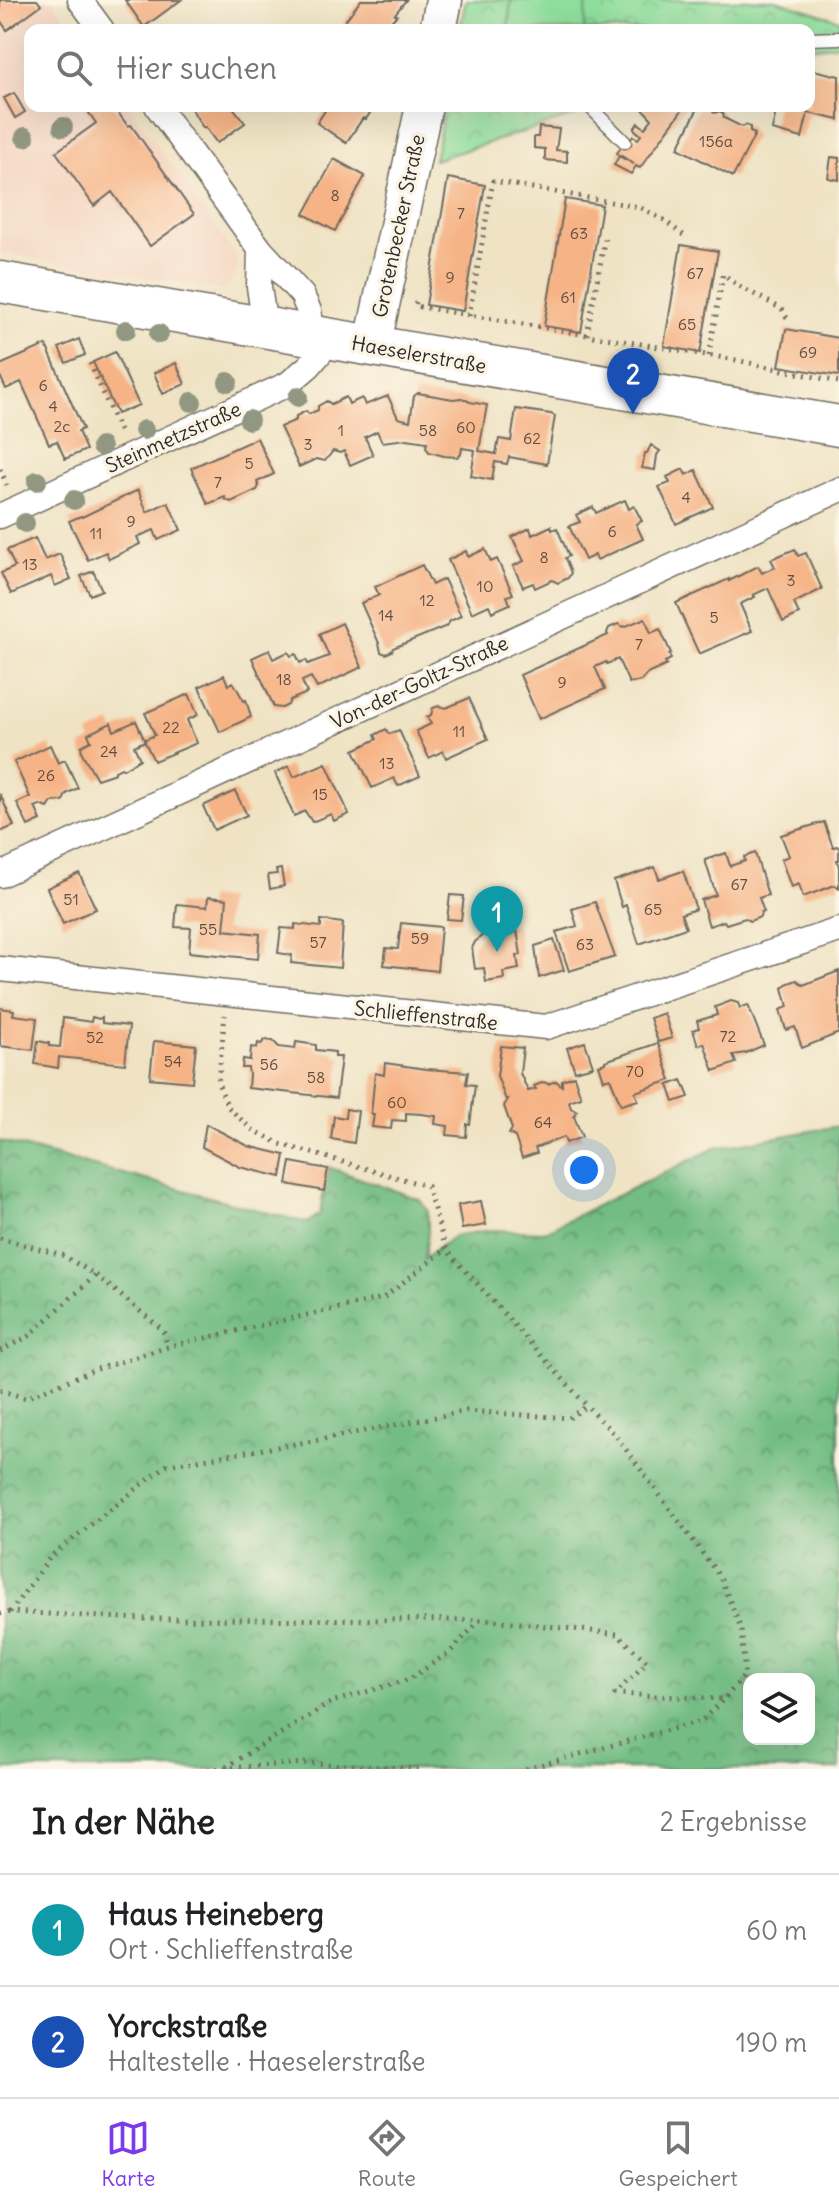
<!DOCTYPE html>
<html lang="de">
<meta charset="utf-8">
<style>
:root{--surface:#fff;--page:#f6f6f6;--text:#202124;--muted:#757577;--line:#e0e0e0;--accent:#7c3aed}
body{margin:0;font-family:Delius,sans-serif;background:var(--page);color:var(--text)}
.controls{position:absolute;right:24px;bottom:24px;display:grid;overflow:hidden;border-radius:16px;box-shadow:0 8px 32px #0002}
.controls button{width:72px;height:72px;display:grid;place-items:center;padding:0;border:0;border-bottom:2px solid var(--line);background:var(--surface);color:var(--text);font:40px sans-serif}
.you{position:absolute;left:584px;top:1170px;width:28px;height:28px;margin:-20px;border:6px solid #fff;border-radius:50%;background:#1a73e8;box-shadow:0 0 0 12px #1a73e833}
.badge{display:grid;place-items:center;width:52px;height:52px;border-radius:50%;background:var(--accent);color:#fff;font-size:26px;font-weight:700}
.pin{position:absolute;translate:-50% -66px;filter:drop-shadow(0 2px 4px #0008)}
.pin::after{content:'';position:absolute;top:42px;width:28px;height:24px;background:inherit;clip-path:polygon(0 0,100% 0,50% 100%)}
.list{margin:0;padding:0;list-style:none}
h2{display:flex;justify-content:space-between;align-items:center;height:104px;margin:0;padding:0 32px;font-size:34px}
h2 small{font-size:26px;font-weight:400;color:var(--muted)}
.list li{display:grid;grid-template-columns:52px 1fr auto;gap:24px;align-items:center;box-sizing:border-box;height:112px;padding:0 32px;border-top:2px solid var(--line)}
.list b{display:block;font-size:30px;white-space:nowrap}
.list p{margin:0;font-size:26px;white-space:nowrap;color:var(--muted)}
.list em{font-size:26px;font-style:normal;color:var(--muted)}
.icon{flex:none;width:44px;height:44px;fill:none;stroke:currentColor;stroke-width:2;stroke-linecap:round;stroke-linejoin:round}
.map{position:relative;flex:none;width:839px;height:1769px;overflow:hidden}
.search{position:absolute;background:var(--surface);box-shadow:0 8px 32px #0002;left:24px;right:24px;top:24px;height:88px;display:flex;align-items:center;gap:20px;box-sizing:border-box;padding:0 28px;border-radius:16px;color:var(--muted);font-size:30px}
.sheet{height:328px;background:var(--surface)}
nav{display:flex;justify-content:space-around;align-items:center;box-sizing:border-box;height:112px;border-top:2px solid var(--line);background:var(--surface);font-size:22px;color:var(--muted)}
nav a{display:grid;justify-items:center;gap:4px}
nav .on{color:var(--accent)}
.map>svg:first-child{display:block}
.built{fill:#f4d3c0}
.forest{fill:url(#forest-crowns);stroke:#4f7458;stroke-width:2;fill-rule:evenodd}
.park{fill:url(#park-crowns);stroke:#5d8464;stroke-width:2}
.garden{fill:#8fde9d;stroke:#5d8464;stroke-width:2}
.building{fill:#f6b385}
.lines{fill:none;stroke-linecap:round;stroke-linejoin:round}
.lane-casing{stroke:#706b61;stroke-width:15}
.street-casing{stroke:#706b61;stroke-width:27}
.secondary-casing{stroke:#706b61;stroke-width:39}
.primary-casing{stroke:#706b61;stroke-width:43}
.path{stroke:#706b61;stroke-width:5;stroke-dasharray:2 6;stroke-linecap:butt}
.lane{stroke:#fff;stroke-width:12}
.street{stroke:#fff;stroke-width:24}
.secondary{stroke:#fff;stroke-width:36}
.primary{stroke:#fff;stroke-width:40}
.tree{fill:#919780}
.labels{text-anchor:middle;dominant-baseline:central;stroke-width:7;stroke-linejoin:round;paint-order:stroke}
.number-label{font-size:16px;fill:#5e4d42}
.street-label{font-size:20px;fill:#2b2b2b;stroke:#fcf5e5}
</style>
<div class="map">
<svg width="839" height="1769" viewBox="0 0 839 1769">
<defs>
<pattern id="forest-crowns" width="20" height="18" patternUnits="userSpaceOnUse" patternTransform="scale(2)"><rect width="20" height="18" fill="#73bd84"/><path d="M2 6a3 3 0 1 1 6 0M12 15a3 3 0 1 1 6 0" fill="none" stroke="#5f9a6c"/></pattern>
<pattern id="park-crowns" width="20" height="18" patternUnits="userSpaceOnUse" patternTransform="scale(2)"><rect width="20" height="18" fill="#8fde9d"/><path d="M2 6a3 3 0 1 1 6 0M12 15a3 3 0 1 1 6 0" fill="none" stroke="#7cbf87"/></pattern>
</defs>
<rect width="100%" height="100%" fill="#fcf5e5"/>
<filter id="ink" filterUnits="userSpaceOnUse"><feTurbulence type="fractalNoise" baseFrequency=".0125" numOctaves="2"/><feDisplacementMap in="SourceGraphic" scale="16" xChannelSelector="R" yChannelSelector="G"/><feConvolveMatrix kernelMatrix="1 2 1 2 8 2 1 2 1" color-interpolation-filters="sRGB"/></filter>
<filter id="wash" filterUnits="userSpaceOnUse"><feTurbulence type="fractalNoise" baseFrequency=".006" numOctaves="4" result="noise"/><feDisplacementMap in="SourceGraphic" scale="32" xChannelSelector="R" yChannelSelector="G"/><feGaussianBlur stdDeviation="1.8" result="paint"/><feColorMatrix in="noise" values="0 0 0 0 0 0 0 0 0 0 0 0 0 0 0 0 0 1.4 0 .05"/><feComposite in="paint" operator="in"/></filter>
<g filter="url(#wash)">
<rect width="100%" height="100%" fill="#efe3c4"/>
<path class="built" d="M0,0h52l22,30h-44v76h98l108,150 1,16 -11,16 -5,2 -221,-37z"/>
<path class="forest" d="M839,1126v643h-839v-628l307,82 13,-9 8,-47 91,32 9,12v23l-4,25 30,-23 36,-6 53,2 172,-84zM749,1679h60v60h-60z"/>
<path class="park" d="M466,0h310l63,20v24l-30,4v-18h-349z
M445,106h150l-18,9 -143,45z"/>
<path class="garden" d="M511,0h76l-3,30h-76z"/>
<g id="blocks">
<path class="building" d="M0,0h37l4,5 -34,25 -7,-10z
M125,0h56l-37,27z
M361,0h45l-11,14 2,1 -14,15h-37l-5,-4z
M809,69l30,7v44l-31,-7 -6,25 -30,-8 5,-24h32z
M14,93l11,19 -10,6 -11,-20z
M84,106h29l15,20 3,-1 63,89 -44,32 -38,-54 -18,14 -38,-54 40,-29z
M190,106h42l13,17 -28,20 -12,-16 -2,1z
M328,106h43l-1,2 2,2 -6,9 -3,-1 -17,25 -29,-20z
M640,106h45l-45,62 -4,-2 -5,8 -17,-9 5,-9 15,8 -17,-11 11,-15 2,2 3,-4 5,3 3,-4 -7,-6 4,-6 7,5 7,-9z
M699,106l5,2 5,-2 3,1 1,5 2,1 4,-2 4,2 1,5 18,9 4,-2 4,2v5l5,2 -22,43 -55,-29z
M539,127l20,2 -3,21 11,1v11l-22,-2v-11l-11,-1v-11h4z
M831,157l8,1v22l-11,-2z
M334,159l31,17 -30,55 -31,-17z
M448,178l37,7 -22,126 -37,-6z
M565,199l37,6 -21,127 -37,-6z
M681,245l37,6 -18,102 -36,-7z
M786,329l53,9v38l-60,-10z
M79,339l6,16 -19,8 -7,-15z
M46,345l37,84 -5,2 8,19 -21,9 -8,-18 -8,3 -27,-60 -1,-2 -15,7 -6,-13v-11z
M115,352l24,53 -22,9 -24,-52z
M176,363l9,21 -22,10 -9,-21z
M418,393l35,6 9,-1 8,4 17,3 -8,46 17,3 3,-15 12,2 5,-32 35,5 4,2 -8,48 -38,-7 -2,7 -12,-2 -3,18 -21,-4 4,-26 -13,-2 -1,6 -4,3 -13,-1 -15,-4 -3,-5 1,-5 -20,-3 -25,3 -5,-11 -12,6 8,18 -23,10 -6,-14 -4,2 -7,-2 -8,10 -9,-2 -17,8 -19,-40 16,-7v-4l10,-5 3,3 9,-4v-4l9,-5 4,3 15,-7 3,7 13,-6 3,7 23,-9 10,22 12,3 4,-25z
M257,438l17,36 -17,8 2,4 -2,4 -26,12 -5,-2 -1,-3 -17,7 -17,-36z
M651,445l9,6 -3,4 -2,15 -13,-2 3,-15h2z
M683,469l3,6 10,-5 17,37 -37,17 -17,-37 11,-4 -3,-6z
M138,490l9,22 21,-10 13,28 -23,10 -4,-10 -17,7 3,7 -31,15 -3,-7 -18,8 -19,-39 12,-5 1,1z
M625,500l4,9 5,-3 8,15 -6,3 7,15 -46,21 -2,-5 -10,5 -16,-34 11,-4 -4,-7 17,-8 3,6z
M551,526l1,4 5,-2 12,28 -4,2 6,15 -3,5 -10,5 -6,-3 -17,8 -2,-5 -10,4 -10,-21 11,-5 -12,-24 18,-9 2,7z
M35,538l10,22 15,-6 11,25 -16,7 -4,-10 -40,18 -10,-21 14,-6 -8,-17z
M485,549l6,13 6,-3 16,35 -6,2 3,8 -18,8 -3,-7 -17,8 -24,-53 18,-9 2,6z
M795,549l3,7 8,-3 16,36 -28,14 5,11 -16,8 -15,-34 -15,7 2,2 -15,7 12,27 -53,23 -23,-51 53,-24v2l29,-15 4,7 13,-6 -4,-8z
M422,565l10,20 12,-6 17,37 -11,5 -3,5 -54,22 -1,3 -6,3 -5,-2 -2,-9 -18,-40 18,-8 -4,-8z
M93,571l9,19 -12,5 -9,-19z
M645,618l6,15 9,-4 11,24 -2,1 2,5 -6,3 2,3 -20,9 -6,7 -12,2 -11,-24 -11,5 -1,-2 -11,5 10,22 -66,30 -19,-44 88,-40 -1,-2 2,-5 9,-4 6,3z
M342,623l20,44 -45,21 -6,-11 -9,4 5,12 -17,7 -2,5 -6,3 -8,-1 -22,-49 17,-8 4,9 15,-7 3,4 5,-2 4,9 6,-3 2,4 21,-8 -10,-22z
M224,675l4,10 5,-3 11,19 2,-1 5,17 -31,15 -21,-45z
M189,694l9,21 -11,5 10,23 -43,18 -10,-21 11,-5 -10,-22z
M469,698l19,41 -42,19 -3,-7 -14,7 -13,-27 15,-7 -4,-7 4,-2 2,-7 6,-2 7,2z
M136,721l9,20 -11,5 6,13 -17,10 -2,-1 -6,3v2l-18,6 -15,-26 -1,-7 10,-5 -3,-7 23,-11 3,8z
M386,729l3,5 10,-4 21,46 -22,10 -4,-8 -22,10 -18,-38 23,-11 -2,-4z
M50,745l8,18 7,-3 13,28 -12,6 -3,7 -11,1 -4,6 -8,-3 -5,2 6,13 -13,6 -11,-23 13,-6 -16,-35z
M326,763l23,51 -15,7 -3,-7 -19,8 -7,-11 -11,5 -19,-43 14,-7 5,11z
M235,791l12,24 -33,15 -11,-24z
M0,794l14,32 -14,6z
M824,822l9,25 5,-1 1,3v11h-2l2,7v21l-4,-3 -32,12 -4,-13 -8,3 -10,-28 8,-3 -8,-21z
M726,853l4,13 15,-5 -1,-4 11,-4 13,42 -9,3 5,14h-3l-1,5 -10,4 -5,-3 -19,6 -2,-3 -15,5 -8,-26 15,-5 -11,-35z
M655,867l4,12 24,-8 13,38 -15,5 5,14 -47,16 -13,-39 -4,2 -8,-26z
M281,869l3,17 -14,3 -2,-14 9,-1 -1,-4z
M79,873l17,36 -33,15 -16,-36z
M450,895l14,1 -3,24 -14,-1z
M208,897l19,2 -3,31 36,4 -2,25 -69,-7 2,-24 -16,-1 2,-23 30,3z
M595,902l20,55 -46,14 -13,-39 21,-6 -5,-17z
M321,920l22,3 -3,45 -49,-5 1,-8 -14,-2 3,-25 14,1v-5l26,3z
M401,923l40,4 -4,44 -53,-6 2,-17 12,1z
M516,924l5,31 -4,1 2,13 -16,3 1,7 -18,3 -2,-14 -9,1 -3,-21 3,-6 14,-13z
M554,940l10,30 -25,8 -4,-32z
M839,971v62l-37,15 -7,-21 -9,3 -6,-20 8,-3 -5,-19 3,-4 11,-4 6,5z
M731,1001l7,2 2,5 8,-3 16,40 -18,8 -13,2 3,8 -22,8 -10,-28 -6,2 -5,-15 6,-2 -2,-7 20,-6 -2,-8z
M0,1008l14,2 -1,5 24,3 -4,32 -33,-4z
M664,1013l8,25 -14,4 -8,-24z
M92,1017l7,2 3,-2v6l27,3 -4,38 -66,-7 -1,11 -23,-4 3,-23 11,2v3l11,1 3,-29 28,4z
M265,1040l8,1 6,6 16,2 1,-7 20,3v5l19,2v5h6l-5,41 -88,-10 1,-14 -1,-6h-6l1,-9 7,1 1,-13 6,1 1,-5 3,1z
M154,1041l42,4 -4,37 -42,-4z
M585,1042l8,24 -18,5 -8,-23z
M658,1043l13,37 -36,12 3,8 -17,5 -11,-27 -6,2 -5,-15 6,-2v-2z
M501,1046l22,2 -3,25 8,18 8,-2 -2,-3 10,-4 4,2 8,-3 6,5v-6l12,-4 7,21 -12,4 2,7 6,3 -3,5 8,21 -16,6 -2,-6 -29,11 2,5 -15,5 -7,-21 -6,-3 3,-5 -8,-23 4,-7 -2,1 -9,-24z
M385,1063l41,6 42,3 -2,12 9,1 -5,40 -3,-1 -1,13 -19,-2 1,-9 -13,-2 1,-8 -15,-2 -15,-1v8l-14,-1 -1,9 -19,-2 2,-13h-3l4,-41 9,2z
M682,1080l7,17 -15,5 -6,-17z
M346,1109l12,2 -4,32 -23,-4 3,-23 11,2z
M206,1124l42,22 37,9 -4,22 -41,-10 -38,-20z
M291,1162l37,7 -4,22 -37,-7z
M481,1201l5,24 -24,4 -4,-24z"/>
</g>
</g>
<g filter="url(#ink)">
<use href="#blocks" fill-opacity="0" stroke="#706b61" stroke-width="2"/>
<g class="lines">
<defs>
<path id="lane" d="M809,39l30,-1
M589,106l36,36"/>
<path id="street" d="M80,0l22,30
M157,106l103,143 42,46 7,16 4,24
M260,249l-1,38 6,40
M0,516l288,-132 21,-18 23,-27
M0,875l839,-385
M0,969l546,58 293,-97"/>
<path id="secondary" d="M438,30l6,-30
M372,347l52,-241"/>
<path id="primary" d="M0,282l839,144"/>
</defs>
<use href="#lane" class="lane-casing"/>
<use href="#street" class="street-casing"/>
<use href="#secondary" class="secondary-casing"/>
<use href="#primary" class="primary-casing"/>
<path class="path" d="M416,302l-1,4 321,54 103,22
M469,316l24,-135 146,26 25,13 23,18
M587,335l18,-97
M709,356l14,-82 16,12 43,23 6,11
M90,363l31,72
M0,469l7,16
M0,1238l62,17 34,20 67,55 5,17
M0,1351l29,-15 67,-61
M0,1390l25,8 66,-27 83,-26 209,-47 63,-49
M10,1612l41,-56 116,-91 152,-25 147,-29 103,7 18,-12
M0,1614l10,-2 132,7 351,1 124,14 30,28 -32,32 109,5 21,-24 -4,-46 -21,-52 -104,-141 -29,-30 -141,-157 -19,-63 -147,-42 -30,-16 -22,-21 -10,-24 7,-68
M226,1767l106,-65 78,-23 41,-28 28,-30
M208,1769l97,-6 117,6
M526,1769l175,-48 22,-21"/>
<use href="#lane" class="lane"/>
<use href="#street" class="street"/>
<use href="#secondary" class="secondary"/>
<use href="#primary" class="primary"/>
</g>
<g class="tree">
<circle cx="63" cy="127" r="10"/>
<circle cx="25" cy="137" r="10"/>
<circle cx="126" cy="330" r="10"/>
<circle cx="159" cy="334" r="10"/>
<circle cx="228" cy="382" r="10"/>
<circle cx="298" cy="397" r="10"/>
<circle cx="192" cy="402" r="10"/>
<circle cx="249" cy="420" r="10"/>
<circle cx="144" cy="430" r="10"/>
<circle cx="101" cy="447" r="10"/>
<circle cx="37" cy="481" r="10"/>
<circle cx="74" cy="500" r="10"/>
<circle cx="25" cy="523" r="10"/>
</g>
</g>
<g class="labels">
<g class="number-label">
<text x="716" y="141">156a</text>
<text x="335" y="195">8</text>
<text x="461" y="213">7</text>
<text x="579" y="233">63</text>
<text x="695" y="273">67</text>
<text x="450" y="277">9</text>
<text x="568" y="297">61</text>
<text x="687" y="324">65</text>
<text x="808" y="352">69</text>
<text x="43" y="385">6</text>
<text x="53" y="406">4</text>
<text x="62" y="426">2c</text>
<text x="466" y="427">60</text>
<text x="341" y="430">1</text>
<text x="428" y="430">58</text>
<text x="532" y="438">62</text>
<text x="308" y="444">3</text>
<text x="249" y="463">5</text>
<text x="218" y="482">7</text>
<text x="686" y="497">4</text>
<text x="131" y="521">9</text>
<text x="612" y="531">6</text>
<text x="96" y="533">11</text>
<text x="544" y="557">8</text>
<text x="30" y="564">13</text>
<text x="791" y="580">3</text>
<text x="485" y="586">10</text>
<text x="427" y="600">12</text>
<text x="386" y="615">14</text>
<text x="714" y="617">5</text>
<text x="639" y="644">7</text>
<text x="284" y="679">18</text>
<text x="562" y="682">9</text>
<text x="171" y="727">22</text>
<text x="459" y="731">11</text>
<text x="109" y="751">24</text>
<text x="387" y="763">13</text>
<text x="46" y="775">26</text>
<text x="320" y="794">15</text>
<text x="739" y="884">67</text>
<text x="71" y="899">51</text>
<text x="653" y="909">65</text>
<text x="208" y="929">55</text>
<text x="420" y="938">59</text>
<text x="318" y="942">57</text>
<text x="585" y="944">63</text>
<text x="728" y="1036">72</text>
<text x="95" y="1037">52</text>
<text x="173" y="1061">54</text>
<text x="269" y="1064">56</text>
<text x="635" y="1071">70</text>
<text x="316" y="1077">58</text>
<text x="397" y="1102">60</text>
<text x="543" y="1122">64</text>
</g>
<g class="street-label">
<text transform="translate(398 226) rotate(-78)">Grotenbecker Straße</text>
<text transform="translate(419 354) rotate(10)">Haeselerstraße</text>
<text transform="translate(173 437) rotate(-24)">Steinmetzstraße</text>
<text transform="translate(419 682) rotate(-25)">Von-der-Goltz-Straße</text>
<text transform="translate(426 1015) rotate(6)">Schlieffenstraße</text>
</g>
</g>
</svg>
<div class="controls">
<button><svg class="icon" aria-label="layers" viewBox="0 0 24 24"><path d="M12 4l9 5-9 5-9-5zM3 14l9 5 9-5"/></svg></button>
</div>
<div class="you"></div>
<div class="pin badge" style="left:497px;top:952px;background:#0f9aa8">1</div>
<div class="pin badge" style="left:633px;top:414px;background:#1a4fb4">2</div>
<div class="search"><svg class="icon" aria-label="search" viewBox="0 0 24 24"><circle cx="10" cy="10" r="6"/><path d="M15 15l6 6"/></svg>Hier suchen</div>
</div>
<section class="sheet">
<h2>In der Nähe<small>2 Ergebnisse</small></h2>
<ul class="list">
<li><span class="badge" style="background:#0f9aa8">1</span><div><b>Haus Heineberg</b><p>Ort · Schlieffenstraße</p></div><em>60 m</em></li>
<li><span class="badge" style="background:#1a4fb4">2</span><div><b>Yorckstraße</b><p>Haltestelle · Haeselerstraße</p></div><em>190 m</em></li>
</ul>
</section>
<nav>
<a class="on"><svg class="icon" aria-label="map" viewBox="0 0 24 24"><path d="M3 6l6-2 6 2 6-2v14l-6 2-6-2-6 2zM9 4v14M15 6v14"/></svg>Karte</a>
<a><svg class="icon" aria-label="directions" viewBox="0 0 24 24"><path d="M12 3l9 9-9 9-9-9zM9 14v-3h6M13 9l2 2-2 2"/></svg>Route</a>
<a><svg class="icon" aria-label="saved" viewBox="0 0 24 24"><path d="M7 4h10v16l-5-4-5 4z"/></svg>Gespeichert</a>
</nav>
